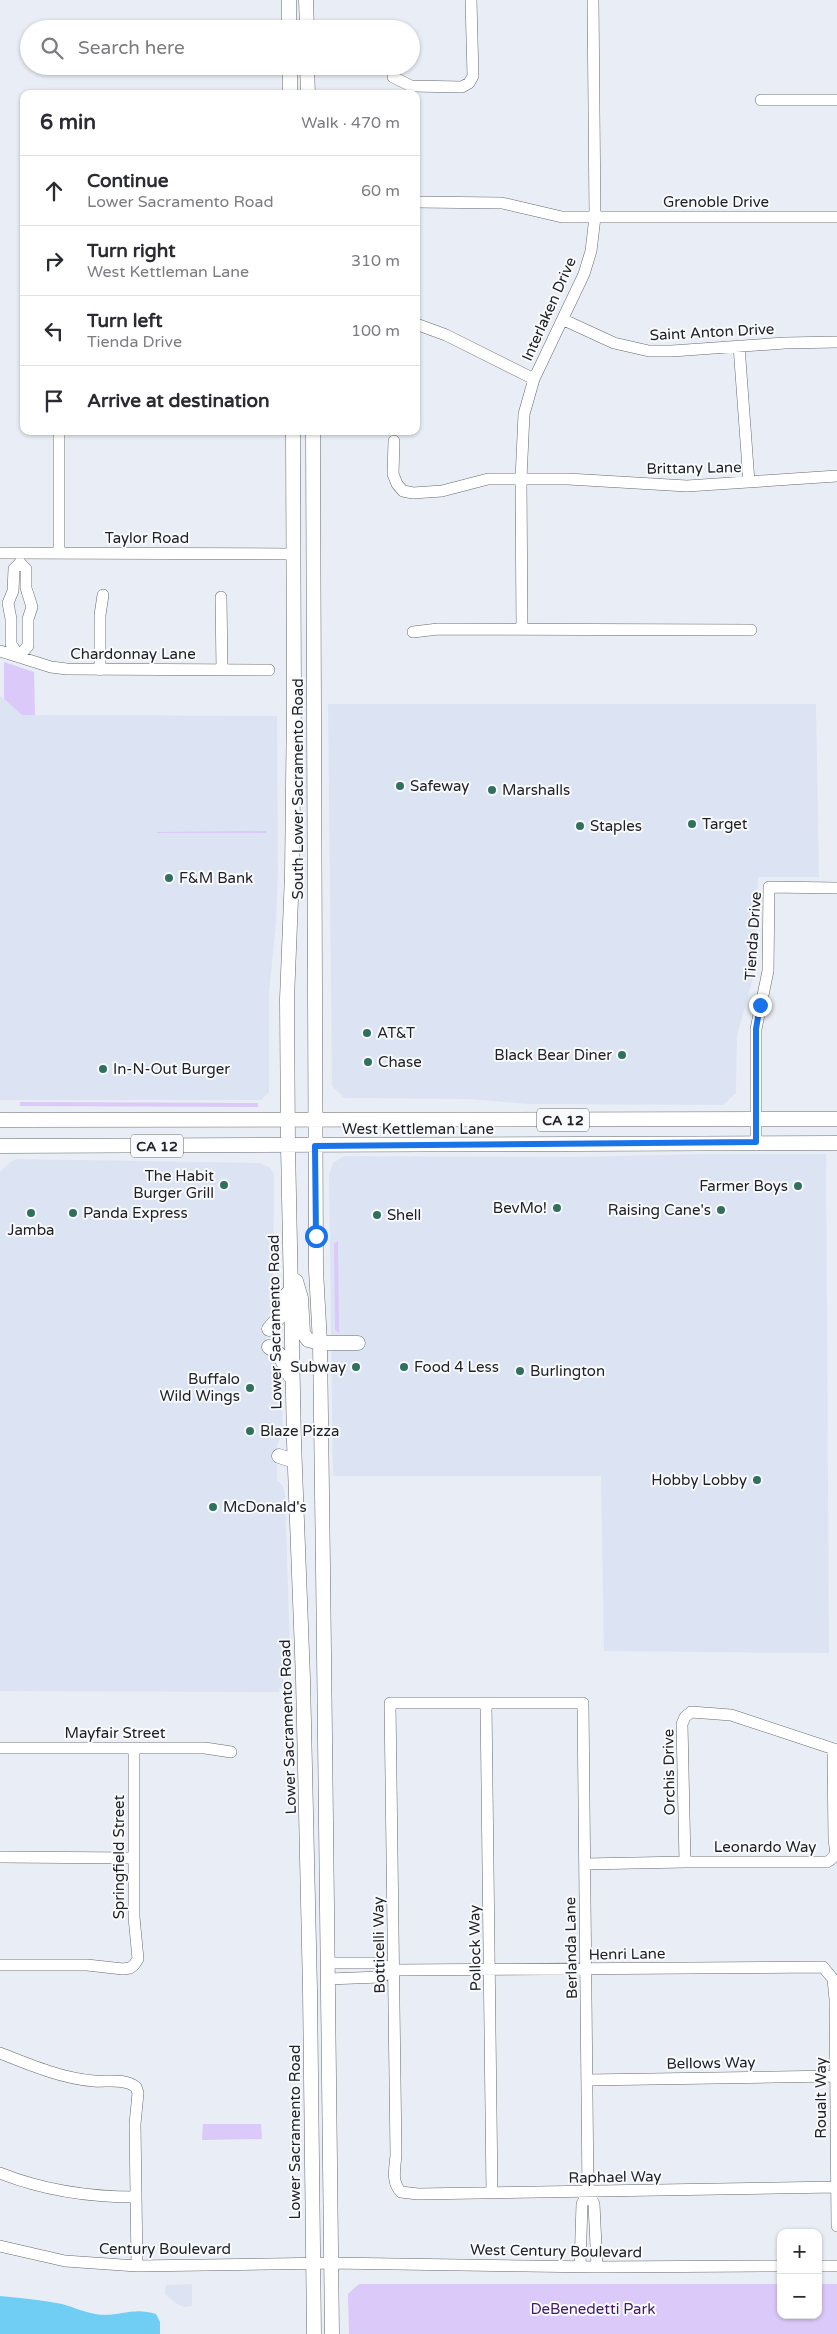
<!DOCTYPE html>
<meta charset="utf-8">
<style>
:root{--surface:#fff;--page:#f2f2f3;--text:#2b2b33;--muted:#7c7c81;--line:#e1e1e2}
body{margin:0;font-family:"Varela Round",sans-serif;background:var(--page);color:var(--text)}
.controls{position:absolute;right:15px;bottom:15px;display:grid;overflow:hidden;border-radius:10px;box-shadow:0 1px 4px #0004}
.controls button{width:45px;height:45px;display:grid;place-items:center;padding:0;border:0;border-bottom:1px solid var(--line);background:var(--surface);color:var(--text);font:25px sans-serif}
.stop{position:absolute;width:15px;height:15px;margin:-11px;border:4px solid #1a73e8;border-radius:50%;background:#fff}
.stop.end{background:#1a73e8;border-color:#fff;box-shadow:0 1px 5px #0008}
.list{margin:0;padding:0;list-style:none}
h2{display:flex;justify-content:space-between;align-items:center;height:65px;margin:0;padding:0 20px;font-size:21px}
h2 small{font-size:16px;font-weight:400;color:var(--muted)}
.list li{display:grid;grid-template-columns:32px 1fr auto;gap:15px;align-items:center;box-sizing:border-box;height:70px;padding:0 20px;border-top:1px solid var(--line)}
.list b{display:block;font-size:19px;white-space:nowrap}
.list p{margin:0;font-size:16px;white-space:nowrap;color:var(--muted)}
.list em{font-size:16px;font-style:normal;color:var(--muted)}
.icon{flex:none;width:28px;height:28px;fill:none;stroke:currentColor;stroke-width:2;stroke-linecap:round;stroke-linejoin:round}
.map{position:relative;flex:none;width:837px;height:2334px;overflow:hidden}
.search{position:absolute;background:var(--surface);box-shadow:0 1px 4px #0004;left:20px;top:20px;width:400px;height:55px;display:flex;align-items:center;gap:12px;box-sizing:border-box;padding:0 18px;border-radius:28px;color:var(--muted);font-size:19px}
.panel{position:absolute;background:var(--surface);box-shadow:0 1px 4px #0004;left:20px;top:90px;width:400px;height:345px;border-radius:10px}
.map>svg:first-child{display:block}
.built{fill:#dce4f3}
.green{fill:#dac9f9}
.water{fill:#70cef4}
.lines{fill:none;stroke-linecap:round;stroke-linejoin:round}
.minor-casing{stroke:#676a72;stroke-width:12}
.major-casing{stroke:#676a72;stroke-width:15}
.minor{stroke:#fff;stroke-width:11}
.major{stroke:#fff;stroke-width:14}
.route{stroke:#1a73e8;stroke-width:6}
.poi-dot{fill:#31705c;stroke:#f8fafd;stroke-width:2}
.labels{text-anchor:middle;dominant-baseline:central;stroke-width:4;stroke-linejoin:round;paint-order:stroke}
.shield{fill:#f8fafd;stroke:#616366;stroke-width:1}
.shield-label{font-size:14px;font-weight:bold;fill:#202225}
.street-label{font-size:15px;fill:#202225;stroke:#f8fafd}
.poi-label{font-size:15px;fill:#202225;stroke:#f8fafd;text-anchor:start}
.park-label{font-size:15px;fill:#41186a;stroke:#f8fafd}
</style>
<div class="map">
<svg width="837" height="2334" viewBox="0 0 837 2334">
<rect width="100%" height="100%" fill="#e9edf5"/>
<path class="built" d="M0,696l22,19 255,1 1,155 -2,51 -7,72v98l-8,8h-261z
M328,704h488l3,173h-61l-3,94 -18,65 -1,57 -13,12 -194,-1 -60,-5 -125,-1 -12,-12z
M706,1154h120l3,499 -225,-2 -3,-175h-268l-4,-301 4,-12 11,-7 229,1z
M17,1159l243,4 9,4 5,6 -1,135 -7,12 1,31 6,6 8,17 2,57 -6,14v35l6,6 2,8 5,159 -7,14v23l-4,-2 1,4 -280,-1v-519l10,-10z
M192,2284v22l-8,1 -7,-3 -12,-10 1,-9z"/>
<path class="green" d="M4,662l30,10 1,43h-13l-18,-16z
M266,831v2h-109v-1z
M20,1102l238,1v4l-238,-1z
M338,1242l1,91 -4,-3 -1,-87z
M203,2124h58l1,15 -60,1z
M359,2284h422v31h37v-31h19v50h-488l-1,-40z"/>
<path class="water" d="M0,2296c21,2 41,4 62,8 11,3 22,8 33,10 24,4 36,-8 61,0l4,8v12h-160z"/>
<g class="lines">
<defs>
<path id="minor" d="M393,77l18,9 51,1 7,-4 4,-7 -2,-76
M761,100h76
M416,202l86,1 60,14h275
M564,320l50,23 35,8h23l113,-8 52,-1
M416,324l30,11 88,44
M739,346l10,136
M394,441l-1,33 4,10 6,7 10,2 29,-2 46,-12h80l119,7 150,-10
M0,553l294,1
M59,553v-122
M20,563l6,6v19l6,19 -4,12v27l-9,10 -8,-12v-25l-3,-16 5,-12 1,-22z
M221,597l1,73
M522,629l-1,-150 3,-65 10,-35 50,-105 7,-23 4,-34 -2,-217
M413,632l25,-3 313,1
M0,651l51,16 16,2 202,1
M100,670v-55l3,-20
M756,1142v-113l12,-58 1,-84 68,1
M486,1703l6,490
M0,1748h205l26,4
M0,1857l134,1
M685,1862l-3,-138 3,-7 6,-5 40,3 106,35
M585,1864l100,-2h142c10,-5 9,-11 7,-22l-1,-90
M328,1963h51l15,7 429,-3 10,12 2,20 2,227
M0,1965h87l36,4 7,-1 4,-3 4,-6 -4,-42v-169
M328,1979l53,-2 13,-7
M0,2053c30,12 61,25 94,28 14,1 30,-3 42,6l2,6 -3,31 2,142
M587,2080l248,-4
M0,2173c43,17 89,24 136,24
M588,2193l6,11 3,63
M0,2246l65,15 72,5 194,-3 266,4 184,-1
M580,2266l2,-62 6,-11 -5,-490h-193l6,452c-1,13 -5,27 5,37l17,2 418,-7
M818,2266h19"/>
<path id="major" d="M289,0v29
M306,0l1,29
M290,66v28
M307,66l1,28
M293,431l1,271 -2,172 -5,125 1,147 6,296 9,237 7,311 4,344
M313,431l3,839 4,73 3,224 9,767
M0,1120l837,-1
M0,1146l837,-3
M296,1281l5,17 2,35 5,7 12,3h38
M269,1329l11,-13 7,-22
M269,1347l10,7 11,22
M279,1456l15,5"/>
</defs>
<use href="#minor" class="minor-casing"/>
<use href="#major" class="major-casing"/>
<use href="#minor" class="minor"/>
<use href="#major" class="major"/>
</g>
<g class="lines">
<path class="route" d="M316,1236l-1,-90 441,-4v-113l4,-24"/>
</g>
<g class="poi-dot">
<circle cx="400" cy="786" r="5"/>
<circle cx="492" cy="790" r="5"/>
<circle cx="692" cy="824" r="5"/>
<circle cx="580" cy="826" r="5"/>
<circle cx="169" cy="878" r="5"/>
<circle cx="367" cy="1033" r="5"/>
<circle cx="622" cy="1055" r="5"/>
<circle cx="368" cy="1062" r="5"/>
<circle cx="103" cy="1069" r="5"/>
<circle cx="224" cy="1185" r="5"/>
<circle cx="798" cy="1186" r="5"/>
<circle cx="557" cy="1208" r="5"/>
<circle cx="721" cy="1210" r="5"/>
<circle cx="31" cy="1213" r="5"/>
<circle cx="73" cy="1213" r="5"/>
<circle cx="377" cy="1215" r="5"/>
<circle cx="356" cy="1367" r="5"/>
<circle cx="404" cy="1367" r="5"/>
<circle cx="520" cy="1371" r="5"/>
<circle cx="250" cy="1388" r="5"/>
<circle cx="250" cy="1431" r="5"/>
<circle cx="757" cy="1480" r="5"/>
<circle cx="213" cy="1507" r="5"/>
</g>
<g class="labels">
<g class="shield">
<rect x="537" y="1108.5" width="52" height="23" rx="4"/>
<rect x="131" y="1134.5" width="52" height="23" rx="4"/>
</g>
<g class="shield-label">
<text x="563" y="1120">CA 12</text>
<text x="157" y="1146">CA 12</text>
</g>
<g class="street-label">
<text x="716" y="202">Grenoble Drive</text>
<text transform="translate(549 309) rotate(-66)">Interlaken Drive</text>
<text transform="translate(712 332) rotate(-3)">Saint Anton Drive</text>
<text transform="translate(694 468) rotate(-1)">Brittany Lane</text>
<text x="147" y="538">Taylor Road</text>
<text x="133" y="654">Chardonnay Lane</text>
<text transform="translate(298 789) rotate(-90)">South Lower Sacramento Road</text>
<text transform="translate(753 936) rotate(-86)">Tienda Drive</text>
<text x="418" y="1129">West Kettleman Lane</text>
<text transform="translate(275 1322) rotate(-91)">Lower Sacramento Road</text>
<text transform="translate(288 1727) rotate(-92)">Lower Sacramento Road</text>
<text x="115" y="1733">Mayfair Street</text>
<text transform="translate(669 1772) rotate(-91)">Orchis Drive</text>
<text x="765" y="1847">Leonardo Way</text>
<text transform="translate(119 1857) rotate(-90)">Springfield Street</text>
<text transform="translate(379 1945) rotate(-91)">Botticelli Way</text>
<text transform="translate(475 1948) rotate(-91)">Pollock Way</text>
<text transform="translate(571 1948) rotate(-91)">Berlanda Lane</text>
<text transform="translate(627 1954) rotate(-1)">Henri Lane</text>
<text transform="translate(711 2063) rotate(-1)">Bellows Way</text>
<text transform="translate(821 2098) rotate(-90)">Roualt Way</text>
<text transform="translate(295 2132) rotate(-90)">Lower Sacramento Road</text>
<text transform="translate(615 2177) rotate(-1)">Raphael Way</text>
<text x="165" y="2249">Century Boulevard</text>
<text transform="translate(556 2251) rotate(1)">West Century Boulevard</text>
</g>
<g class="poi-label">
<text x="410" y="786">Safeway</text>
<text x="502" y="790">Marshalls</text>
<text x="702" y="824">Target</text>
<text x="590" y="826">Staples</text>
<text x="179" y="878">F&amp;M Bank</text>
<text x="377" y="1033">AT&amp;T</text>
<text x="612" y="1055" text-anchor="end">Black Bear Diner</text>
<text x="378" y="1062">Chase</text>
<text x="113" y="1069">In-N-Out Burger</text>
<text x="214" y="1176" text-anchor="end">The Habit<tspan x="214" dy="17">Burger Grill</tspan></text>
<text x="788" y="1186" text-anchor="end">Farmer Boys</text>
<text x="547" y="1208" text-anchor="end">BevMo!</text>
<text x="711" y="1210" text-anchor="end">Raising Cane's</text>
<text x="83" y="1213">Panda Express</text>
<text x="387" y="1215">Shell</text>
<text x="31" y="1230" text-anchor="middle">Jamba</text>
<text x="346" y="1367" text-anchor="end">Subway</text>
<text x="414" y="1367">Food 4 Less</text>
<text x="530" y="1371">Burlington</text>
<text x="240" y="1379" text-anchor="end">Buffalo<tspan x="240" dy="17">Wild Wings</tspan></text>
<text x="260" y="1431">Blaze Pizza</text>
<text x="747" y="1480" text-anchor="end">Hobby Lobby</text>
<text x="223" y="1507">McDonald's</text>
</g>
<g class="park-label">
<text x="593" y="2309">DeBenedetti Park</text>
</g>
</g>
</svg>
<div class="controls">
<button>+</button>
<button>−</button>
</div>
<div class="stop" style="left:316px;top:1236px"></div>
<div class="stop end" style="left:760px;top:1005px"></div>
<div class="search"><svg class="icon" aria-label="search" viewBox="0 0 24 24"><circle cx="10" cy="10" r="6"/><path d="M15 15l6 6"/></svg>Search here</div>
<section class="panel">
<h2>6 min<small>Walk · 470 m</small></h2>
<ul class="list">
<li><svg class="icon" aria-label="ahead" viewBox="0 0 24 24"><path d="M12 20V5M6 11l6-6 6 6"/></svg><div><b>Continue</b><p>Lower Sacramento Road</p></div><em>60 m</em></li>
<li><svg class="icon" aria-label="right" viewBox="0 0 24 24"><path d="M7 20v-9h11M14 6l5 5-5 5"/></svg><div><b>Turn right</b><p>West Kettleman Lane</p></div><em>310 m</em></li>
<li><svg class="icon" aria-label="left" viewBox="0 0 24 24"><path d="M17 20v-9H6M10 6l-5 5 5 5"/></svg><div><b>Turn left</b><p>Tienda Drive</p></div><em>100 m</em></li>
<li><svg class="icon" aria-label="arrive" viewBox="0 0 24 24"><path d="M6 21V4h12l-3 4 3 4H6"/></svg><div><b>Arrive at destination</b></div></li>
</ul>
</section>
</div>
